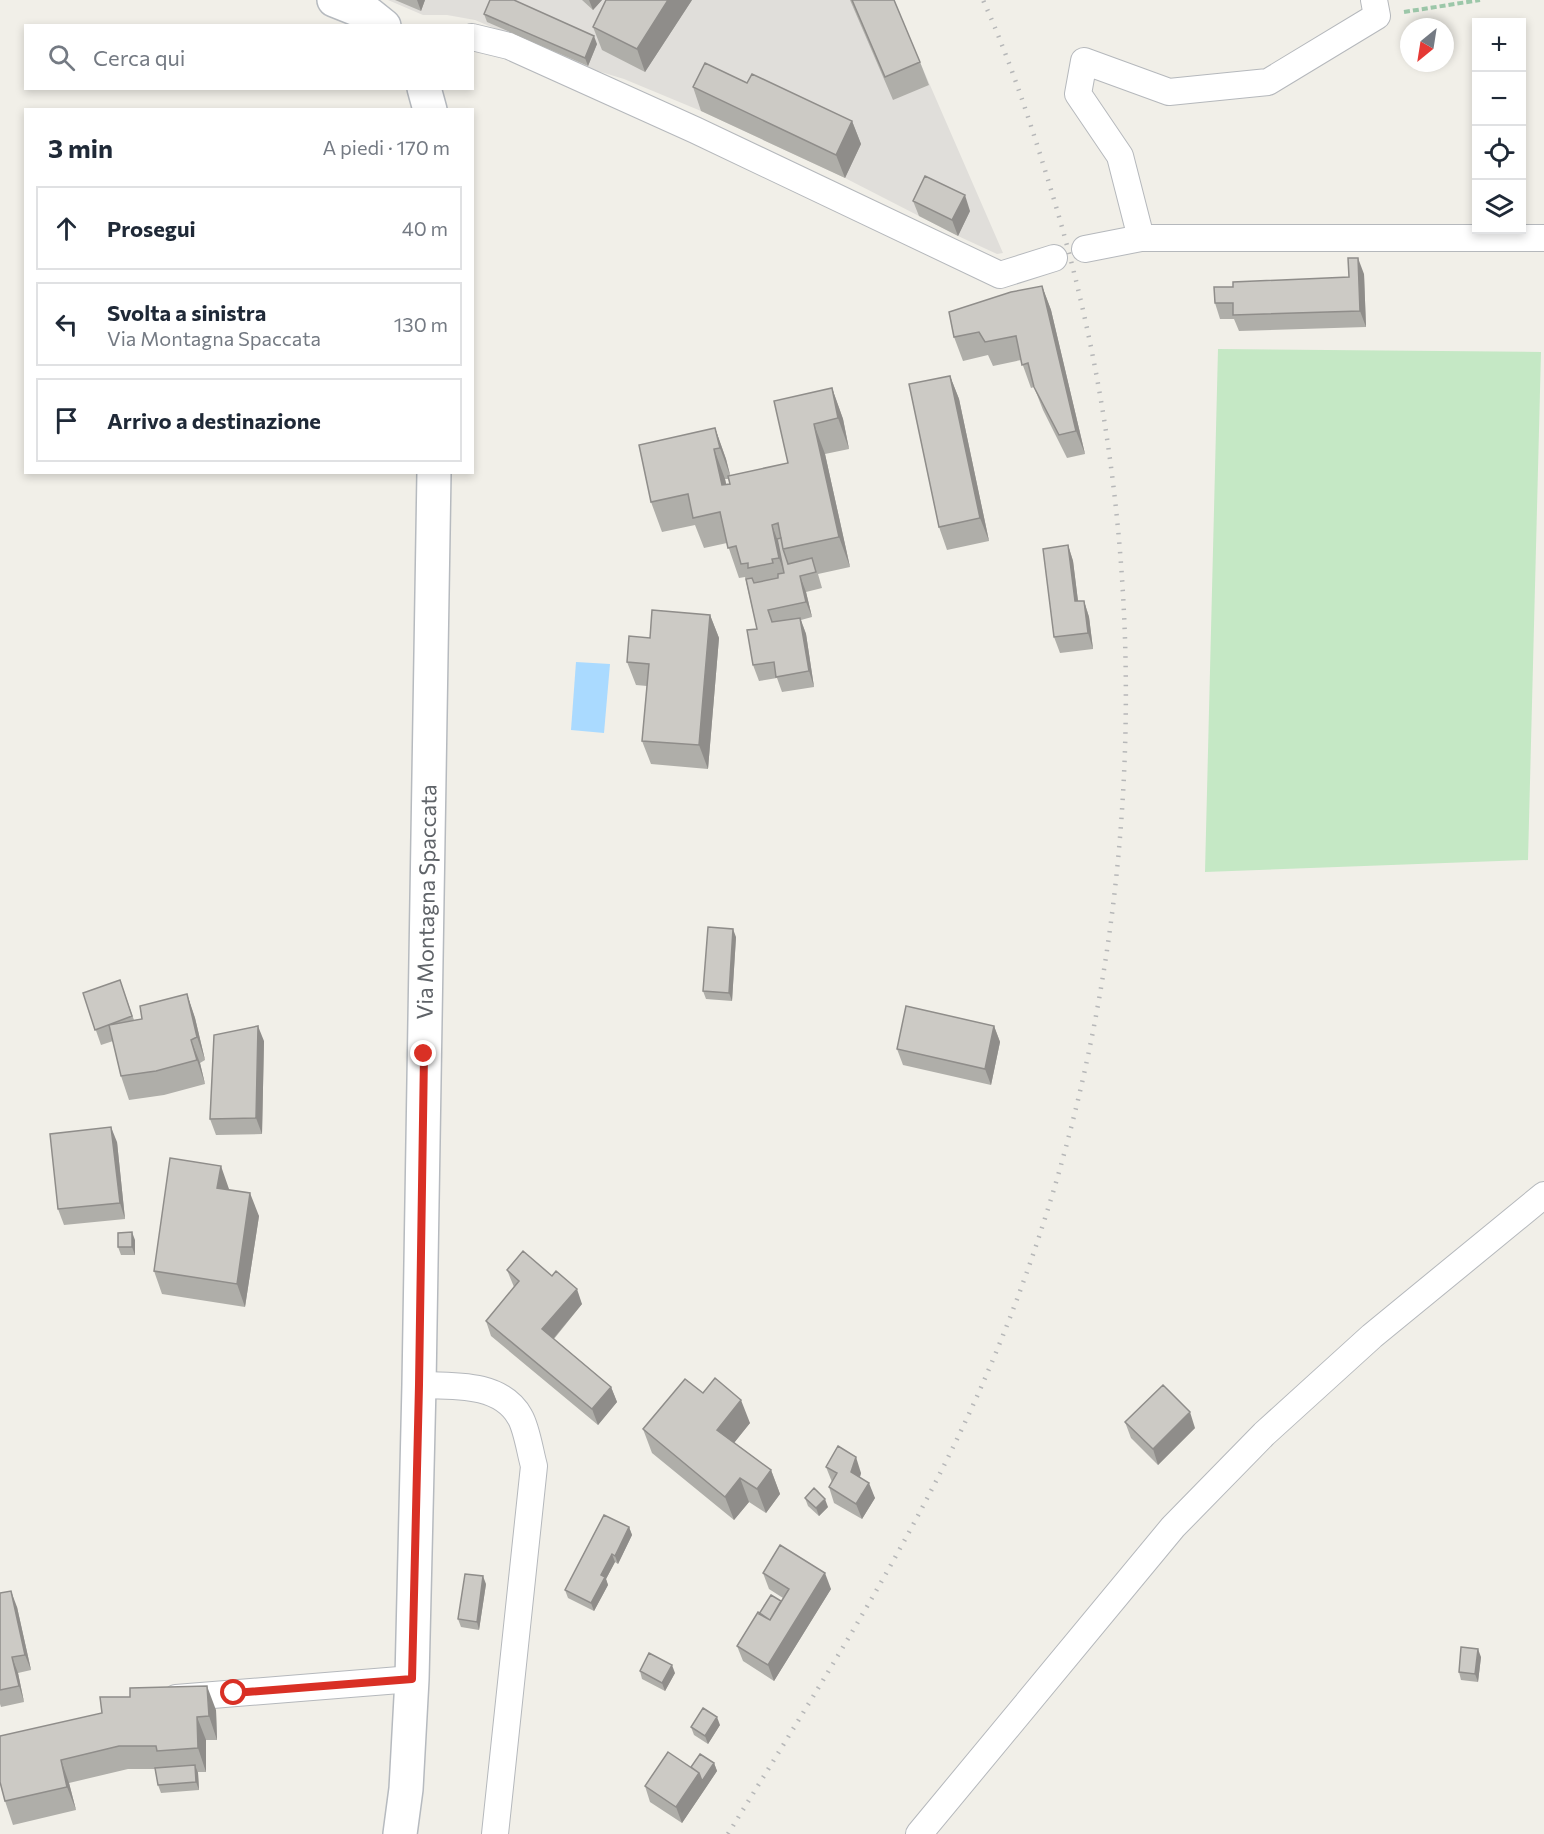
<!DOCTYPE html>
<html lang="it">
<meta charset="utf-8">
<style>
:root{--surface:#fff;--page:#f2f2f3;--text:#1f2937;--muted:#747a83;--line:#e0e1e3}
body{margin:0;font-family:Commissioner,sans-serif;background:var(--page);color:var(--text)}
.controls{position:absolute;right:18px;top:18px;display:grid;overflow:hidden;border-radius:0px;box-shadow:0 3px 9px #0003}
.controls button{width:54px;height:54px;display:grid;place-items:center;padding:0;border:0;border-bottom:2px solid var(--line);background:var(--surface);color:var(--text);font:30px sans-serif}
.compass{position:absolute;left:1400px;top:18px;width:54px;height:54px;border-radius:50%;background:var(--surface);box-shadow:0 3px 9px #0003;rotate:210deg}
.stop{position:absolute;width:18px;height:18px;margin:-14px;border:4px solid #d93025;border-radius:50%;background:#fff}
.stop.end{background:#d93025;border-color:#fff;box-shadow:0 2px 6px #0008}
.list{margin:0;padding:0;list-style:none}
h2{display:flex;justify-content:space-between;align-items:center;height:78px;margin:0;padding:0 24px;font-size:26px}
h2 small{font-size:20px;font-weight:400;color:var(--muted)}
.list li{display:grid;grid-template-columns:39px 1fr auto;gap:18px;align-items:center;box-sizing:border-box;height:84px;margin:0 12px 12px;padding:0 12px;border:2px solid var(--line);border-radius:0px}
.list b{display:block;font-size:22px;white-space:nowrap}
.list p{margin:0;font-size:20px;white-space:nowrap;color:var(--muted)}
.list em{font-size:20px;font-style:normal;color:var(--muted)}
.icon{flex:none;width:33px;height:33px;fill:none;stroke:currentColor;stroke-width:2;stroke-linecap:round;stroke-linejoin:round}
.map{position:relative;flex:none;width:1544px;height:1834px;overflow:hidden}
.search{position:absolute;background:var(--surface);box-shadow:0 3px 9px #0003;left:24px;top:24px;width:450px;height:66px;display:flex;align-items:center;gap:15px;box-sizing:border-box;padding:0 21px;border-radius:0px;color:var(--muted);font-size:22px}
.panel{position:absolute;background:var(--surface);box-shadow:0 3px 9px #0003;left:24px;top:108px;width:450px;height:366px;border-radius:0px}
.map>svg:first-child{display:block}
.industrial{fill:#e0deda}
.green{fill:#c5e8c5}
.water{fill:#aadaff}
.lines{fill:none;stroke-linecap:round;stroke-linejoin:round}
.minor-casing{stroke:#b5b8bc;stroke-width:28}
.secondary-casing{stroke:#b6babf;stroke-width:36}
.path{stroke:#9cc7a9;stroke-width:4;stroke-dasharray:6 3;stroke-linecap:butt}
.minor{stroke:#fff;stroke-width:26}
.secondary{stroke:#fff;stroke-width:33}
.rail{stroke:#b6b7b8;stroke-width:4.5;stroke-dasharray:1.5 8;stroke-linecap:butt}
.wall{fill:#afaea9;fill-rule:evenodd}
.shaded-wall{fill:#8f8d8a}
.building{fill:#cccac5;stroke:#8f8d8a;stroke-width:1.5}
.route{stroke:#d93025;stroke-width:8}
.labels{text-anchor:middle;dominant-baseline:central;stroke-width:6;stroke-linejoin:round;paint-order:stroke}
.street-label{font-size:22px;fill:#5f6368;stroke:#fff}
</style>
<div class="map">
<svg width="1544" height="1834" viewBox="0 0 1544 1834">
<rect width="100%" height="100%" fill="#f1efe8"/>
<path class="industrial" d="M388,0h505l110,253 -6,1 -39,-18 -113,-58 -144,-67 -77,-32 -33,-10 -116,-49 -28,-5h-24z"/>
<path class="green" d="M1218,349l323,3 -13,508 -323,12z"/>
<path class="water" d="M576,662l34,2 -6,69 -33,-3z"/>
<g class="lines">
<defs>
<path id="minor" d="M472,37l37,9 186,84 305,145 54,-17
M1141,238l-21,-82 -42,-62 6,-33 85,31 99,-10 109,-66 -3,-16
M1085,249l56,-11h403
M419,1385c33,1 82,-3 101,32 7,12 10,35 14,49l-39,368
M176,1698l236,-19
M919,1834l254,-307 91,-93 108,-98 172,-141"/>
<path id="secondary" d="M334,0l35,14 15,12
M424,88l6,22
M400,1834l6,-45 6,-110 7,-294 15,-913"/>
</defs>
<use href="#minor" class="minor-casing"/>
<use href="#secondary" class="secondary-casing"/>
<path class="path" d="M1404,12l76,-12"/>
<use href="#minor" class="minor"/>
<use href="#secondary" class="secondary"/>
<path class="rail" d="M728,1834c92,-149 188,-297 258,-458 161,-372 183,-797 66,-1183 -20,-66 -41,-131 -69,-193"/>
</g>
<path class="wall" d="M395,0h30l-4,11z
M582,0h20l-9,10z
M692,0l-47,72 -43,-22 -9,-23z
M850,0h44l26,62 9,23 -36,15z
M484,14l113,30 -9,22 -101,-44z
M747,83l105,38 9,23 -16,34 -144,-67 -8,-24z
M913,201l57,10 -12,25 -39,-20z
M1364,274l2,53 -127,4 -5,-12h-14l-5,-16 18,-16 116,-10z
M1042,286l9,24 34,144 -18,4 -24,-48 -9,-23 -3,1 -10,-28 -28,6 -5,-11 -25,6 -9,-24z
M950,376l9,23 30,142 -42,9 -8,-23z
M832,388l11,31 6,30 -24,5 25,113 -32,7 4,14 -16,4 6,25 -11,3 5,14 8,53 -32,5 -5,-14 -18,3 -6,-16 4,-36 -12,-52 -6,1 -12,-35 -23,5 -9,-23 -33,7 -11,-30 64,-74 11,31 4,17 58,-13zM725,479h4l1,5h-4z
M1068,545l5,16 5,40h6l5,16 4,32 -33,4 -6,-16z
M710,615l9,23 -11,131 -57,-5 -9,-23 5,-55 -11,-1 -9,-23 23,-24z
M736,937l-4,64 -26,-2 -3,-8z
M120,980l14,40 8,-1 45,-25 8,24 10,42 -5,3 5,21 -41,11 -35,5 -8,-24 -8,-35 -12,4 -18,-52z
M994,1026l6,16 -9,43 -88,-20 -6,-16z
M264,1041l-2,93 -46,1 -6,-16z
M117,1142l8,77 -61,6 -6,-16z
M229,1190l30,26 -14,91 -83,-13 -8,-23z
M135,1240v15h-14l-3,-8z
M507,1270l75,34 -28,35 57,48 6,15 -19,23 -107,-89 -5,-15 28,-34z
M703,1393l47,30 -16,20 37,27 9,24 -14,19 -17,-11 -15,18 -82,-67 -9,-24z
M1125,1422l70,6 -37,37 -27,-27z
M826,1467l35,6 -1,4 15,21 -13,21 -28,-16 -5,-16 3,-5z
M805,1498l23,9 -9,9 -11,-10z
M629,1527l3,8 -14,29 -3,-2 -9,17 2,6 -14,26 -26,-13 -3,-8z
M763,1573l68,16 -57,92 -31,-20 -6,-15 22,-32 22,-13 2,-3 -14,-9z
M486,1584l-7,46 -18,-3 -3,-8z
M0,1593l17,14 14,63 -13,3 6,29 -23,5 -1,-3z
M1481,1657l-3,25 -17,-2 -2,-8z
M640,1671l35,2 -10,18 -23,-12z
M216,1710l1,30h-11v32h-8l1,18 -38,3 -3,-8 -3,-16h-27l-59,14 7,27 -63,15 -8,-24 -5,-65z
M720,1725l-12,19 -14,-9 -3,-8z
M714,1763l3,8 -35,52 -32,-21 -5,-16z"/>
<path class="shaded-wall" d="M417,0h8l-4,11z
M589,0h13l-9,10z
M668,0h24l-47,72 -8,-23z
M594,36l3,8 -9,22 -3,-8z
M852,121l9,23 -16,34 -9,-23z
M965,195l5,16 -12,25 -6,-16z
M1358,258l6,16 2,53 -6,-16z
M1042,286l9,24 34,144 -9,-23z
M950,376l9,23 30,142 -9,-23z
M832,388l11,31 6,30 -11,-31z
M814,424l11,30 25,113 -11,-30z
M715,428l11,31 5,19 -11,-30z
M714,449l11,30 8,36 -11,-30z
M772,525l11,30 7,34 -11,-31z
M1068,545l5,16 7,56 -5,-16z
M800,576l6,16 6,25 -6,-15z
M1084,601l5,16 4,32 -5,-16z
M710,615l9,23 -11,131 -9,-24z
M800,618l6,16 8,53 -5,-16z
M733,929l3,8 -4,64 -3,-8z
M187,994l8,24 10,42 -8,-23z
M258,1026l6,15 -2,93 -6,-16z
M994,1026l6,16 -9,43 -6,-16z
M191,1040l9,23 5,21 -8,-24z
M111,1127l6,15 8,77 -5,-16z
M221,1166l8,23 -3,22 -9,-23z
M250,1193l9,23 -14,91 -8,-23z
M132,1232l3,8v15l-3,-8z
M577,1289l5,15 -34,41 -6,-16z
M611,1387l6,15 -19,23 -6,-16z
M741,1400l9,23 -25,31 -8,-24z
M1190,1412l5,16 -37,37 -5,-16z
M856,1457l5,16 -4,14 -6,-15z
M771,1470l9,24 -14,19 -9,-24z
M740,1478l9,24 -15,18 -9,-23z
M869,1483l6,15 -13,21 -6,-15z
M825,1499l3,8 -9,9 -3,-8z
M629,1527l3,8 -14,29 -3,-8z
M612,1554l3,8 -9,17 2,6 -14,26 -3,-8 10,-28z
M825,1573l6,16 -57,92 -6,-16z
M483,1576l3,8 -7,46 -2,-8z
M11,1591l6,16 14,63 -6,-15z
M1478,1649l3,8 -3,25 -3,-8z
M12,1657l6,16 6,29 -5,-16z
M672,1665l3,8 -10,18 -3,-8z
M207,1686l9,24 1,30 -8,-24z
M197,1717l9,23v32l-8,-24z
M717,1717l3,8 -12,19 -3,-8z
M61,1760l8,23 7,27 -9,-23z
M714,1763l3,8 -12,18 -3,-8z
M195,1765l3,8 1,17 -3,-8z
M699,1773l6,16 -23,34 -6,-16z"/>
<path class="building" d="M490,0h24l80,36 -9,22 -101,-44z
M606,0h62l-31,49 -44,-22z
M852,0h42l26,62 -35,15z
M705,63l42,20 5,-9 100,47 -16,34 -143,-68z
M925,176l40,19 -13,25 -39,-19z
M1348,258h10l2,53 -127,4v-12h-18l-1,-16h19v-5l116,-5z
M1042,286l34,145 -17,4 -25,-48 -6,-24 -6,2 -6,-29 -31,6 -6,-10 -25,5 -5,-25 62,-20z
M950,376l30,142 -41,9 -30,-143z
M832,388l6,30 -24,6 25,113 -56,12 -5,-26 -6,2 7,33 -7,1 1,4 -25,5v-5l-7,1 -5,-18 -8,2 -8,-36 -27,6 -5,-24 -37,8 -12,-57 76,-17 5,20 -6,1 8,36 8,-1 -2,-8 60,-13 -14,-62z
M781,538l2,11 5,15 24,-6 4,14 -16,4 6,26 -38,8 4,12 28,-4 9,53 -33,6 -2,-15 -21,3 -6,-35 10,-1 -11,-50 6,-1 2,5 24,-5v-4l6,-1 -7,-34z
M1068,545l7,56h9l4,32 -34,4 -11,-88z
M652,610l58,5 -11,130 -57,-4 7,-77 -22,-2 2,-26 21,2z
M708,927l25,2 -4,64 -26,-2z
M120,980l12,36 -37,14 -12,-37z
M187,994l10,43 -6,3 6,20 -41,11 -35,5 -12,-51 33,-6 -2,-13z
M906,1006l88,20 -9,43 -88,-20z
M258,1026l-2,92 -46,1 4,-84z
M111,1127l9,76 -62,6 -8,-75z
M170,1158l51,8 -4,22 33,5 -13,91 -83,-13z
M132,1232v15h-14v-14z
M523,1251l29,25 4,-5 21,18 -35,40 69,58 -19,22 -106,-88 33,-40 -12,-11z
M715,1378l26,22 -24,30 54,40 -14,19 -17,-11 -15,19 -82,-68 42,-50 18,14z
M1163,1385l27,27 -37,37 -28,-27z
M838,1446l18,11 -5,15 18,11 -13,21 -27,-17 8,-14 -11,-6z
M814,1488l11,11 -9,9 -11,-10z
M604,1515l25,12 -14,29 -3,-2 -11,21 4,2 -14,26 -26,-13z
M780,1545l45,28 -57,92 -31,-19 21,-34 12,8 19,-31 -26,-16z
M465,1574l18,2 -6,46 -19,-3z
M11,1591l14,64 -13,2 7,29 -19,4v-97z
M771,1595l10,6 -11,19 -11,-6z
M1461,1647l17,2 -3,25 -16,-2z
M649,1653l23,12 -10,18 -22,-12z
M207,1686l2,30 -12,1 1,31 -41,3 -1,-5h-37l-58,14 6,27 -62,14 -5,-19v-46l102,-23 -2,-16h30v-9z
M703,1708l14,9 -12,19 -14,-9z
M668,1752l31,21 -23,34 -31,-21z
M700,1754l14,9 -12,18 -3,-8 -8,-6z
M195,1765l1,17 -38,3 -3,-17z"/>
<g class="lines">
<path class="route" d="M234,1693l178,-14 7,-294 5,-331"/>
</g>
<g class="labels">
<g class="street-label">
<text transform="translate(426 902) rotate(-89)">Via Montagna Spaccata</text>
</g>
</g>
</svg>
<div class="controls">
<button>+</button>
<button>−</button>
<button><svg class="icon" aria-label="locate" viewBox="0 0 24 24"><circle cx="12" cy="12" r="6"/><path d="M12 2v4M12 18v4M2 12h4M18 12h4"/></svg></button>
<button><svg class="icon" aria-label="layers" viewBox="0 0 24 24"><path d="M12 4l9 5-9 5-9-5zM3 14l9 5 9-5"/></svg></button>
</div>
<svg class="compass" viewBox="-18 -18 36 36"><path d="M0-13l5 13h-10z" fill="#e53935"/><path d="M0 13l5-13h-10z" fill="#747a83"/></svg>
<div class="stop" style="left:234px;top:1693px"></div>
<div class="stop end" style="left:424px;top:1054px"></div>
<div class="search"><svg class="icon" aria-label="search" viewBox="0 0 24 24"><circle cx="10" cy="10" r="6"/><path d="M15 15l6 6"/></svg>Cerca qui</div>
<section class="panel">
<h2>3 min<small>A piedi · 170 m</small></h2>
<ul class="list">
<li><svg class="icon" aria-label="ahead" viewBox="0 0 24 24"><path d="M12 20V5M6 11l6-6 6 6"/></svg><div><b>Prosegui</b></div><em>40 m</em></li>
<li><svg class="icon" aria-label="left" viewBox="0 0 24 24"><path d="M17 20v-9H6M10 6l-5 5 5 5"/></svg><div><b>Svolta a sinistra</b><p>Via Montagna Spaccata</p></div><em>130 m</em></li>
<li><svg class="icon" aria-label="arrive" viewBox="0 0 24 24"><path d="M6 21V4h12l-3 4 3 4H6"/></svg><div><b>Arrivo a destinazione</b></div></li>
</ul>
</section>
</div>
